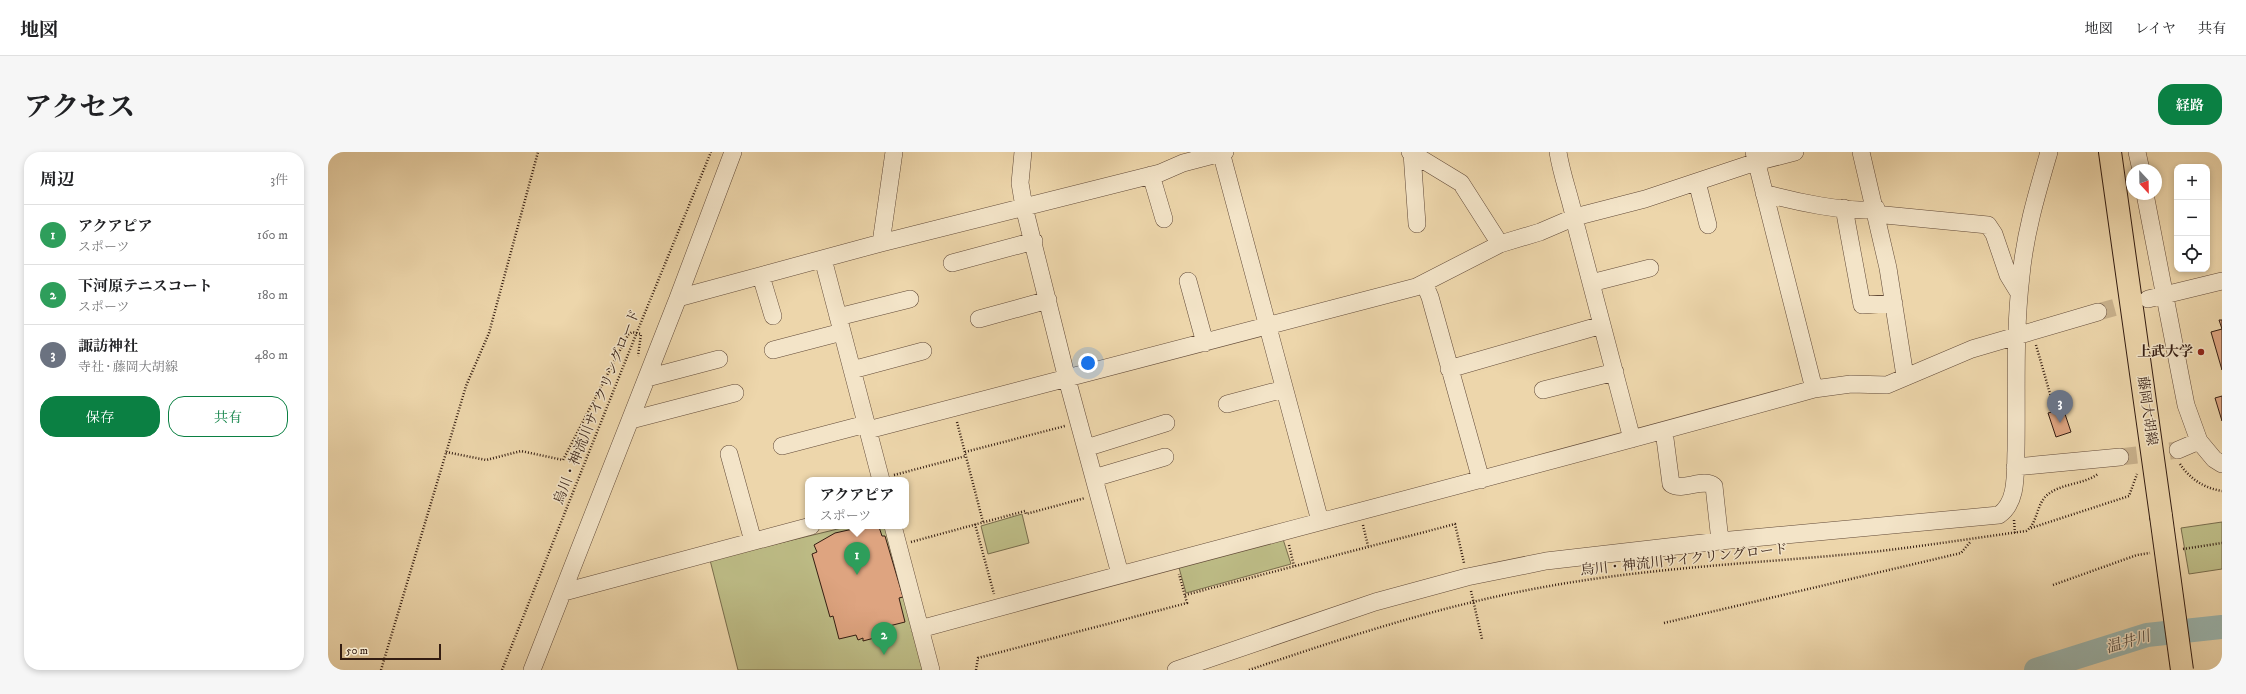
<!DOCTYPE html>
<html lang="ja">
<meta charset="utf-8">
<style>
:root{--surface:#fff;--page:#f6f6f6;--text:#202124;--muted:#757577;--line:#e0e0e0;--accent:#0b8043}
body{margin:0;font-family:"IM FELL DW Pica","Noto Serif JP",serif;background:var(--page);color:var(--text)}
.controls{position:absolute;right:12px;top:12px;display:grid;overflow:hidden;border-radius:8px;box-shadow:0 2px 6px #0003}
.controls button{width:36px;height:36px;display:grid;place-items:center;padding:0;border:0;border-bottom:1px solid var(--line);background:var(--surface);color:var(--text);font:20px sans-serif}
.compass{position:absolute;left:1798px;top:12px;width:36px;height:36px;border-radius:50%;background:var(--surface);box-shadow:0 2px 6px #0003;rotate:158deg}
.scale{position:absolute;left:12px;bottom:10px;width:101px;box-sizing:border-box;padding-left:4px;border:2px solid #331c11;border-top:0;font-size:11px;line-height:14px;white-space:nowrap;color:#331c11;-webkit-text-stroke:3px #f3e4c8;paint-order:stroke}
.you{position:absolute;left:760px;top:211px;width:14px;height:14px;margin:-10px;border:3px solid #fff;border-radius:50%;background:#1a73e8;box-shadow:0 0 0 6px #1a73e833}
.badge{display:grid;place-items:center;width:26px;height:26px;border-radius:50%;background:var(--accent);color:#fff;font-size:13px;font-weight:700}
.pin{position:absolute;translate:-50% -33px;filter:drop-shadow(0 1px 2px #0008)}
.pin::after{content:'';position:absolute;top:21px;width:14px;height:12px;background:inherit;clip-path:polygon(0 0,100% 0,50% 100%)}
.popup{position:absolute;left:477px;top:325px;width:104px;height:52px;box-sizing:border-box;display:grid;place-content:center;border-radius:8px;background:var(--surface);filter:drop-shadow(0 1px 3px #0005);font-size:13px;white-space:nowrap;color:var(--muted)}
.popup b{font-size:15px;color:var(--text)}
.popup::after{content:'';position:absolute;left:50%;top:100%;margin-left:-8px;border:8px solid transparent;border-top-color:var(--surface)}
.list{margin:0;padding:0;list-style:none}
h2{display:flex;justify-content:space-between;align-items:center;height:52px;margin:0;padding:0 16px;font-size:17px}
h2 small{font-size:13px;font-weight:400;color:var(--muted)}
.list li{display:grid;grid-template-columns:26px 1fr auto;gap:12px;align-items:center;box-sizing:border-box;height:60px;padding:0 16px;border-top:1px solid var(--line)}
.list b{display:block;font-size:15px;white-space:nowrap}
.list p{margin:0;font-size:13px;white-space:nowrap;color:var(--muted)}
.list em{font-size:13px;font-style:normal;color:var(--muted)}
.actions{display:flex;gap:8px;padding:12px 16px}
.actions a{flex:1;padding:9px 0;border:1px solid var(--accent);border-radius:16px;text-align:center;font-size:14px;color:var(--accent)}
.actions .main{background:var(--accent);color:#fff}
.icon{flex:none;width:22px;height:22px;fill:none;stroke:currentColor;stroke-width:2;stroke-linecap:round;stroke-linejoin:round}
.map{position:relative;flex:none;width:1894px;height:518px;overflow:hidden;border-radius:16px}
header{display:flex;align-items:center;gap:24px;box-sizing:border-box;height:56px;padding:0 20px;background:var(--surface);border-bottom:1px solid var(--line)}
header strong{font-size:19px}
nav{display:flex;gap:22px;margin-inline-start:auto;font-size:14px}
.intro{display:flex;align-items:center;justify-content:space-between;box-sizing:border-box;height:96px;padding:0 24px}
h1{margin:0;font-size:28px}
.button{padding:10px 18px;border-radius:16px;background:var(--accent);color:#fff;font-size:14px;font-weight:700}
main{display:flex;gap:24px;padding:0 24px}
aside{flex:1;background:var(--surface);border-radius:16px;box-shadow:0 2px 6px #0003}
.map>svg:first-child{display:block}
.green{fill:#bdbc86;stroke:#786c4c}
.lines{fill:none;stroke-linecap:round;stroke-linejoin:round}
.river{stroke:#9bb7b1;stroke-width:24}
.building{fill:#dea480;stroke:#331c11}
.minor-tunnel{stroke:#c8b18c;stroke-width:17;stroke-dasharray:17 8;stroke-linecap:butt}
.minor-casing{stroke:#624a38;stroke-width:18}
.major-casing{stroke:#331c11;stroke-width:24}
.path{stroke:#331c11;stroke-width:2.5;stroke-dasharray:1 2;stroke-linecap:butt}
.minor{stroke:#f3e4c8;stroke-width:17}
.major{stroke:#edd6ab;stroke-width:22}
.major-bridge-casing{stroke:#331c11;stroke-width:24;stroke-linecap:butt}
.major-bridge{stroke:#edd6ab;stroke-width:22}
.poi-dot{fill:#8f2418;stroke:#f3e4c8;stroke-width:1.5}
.labels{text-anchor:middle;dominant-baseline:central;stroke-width:3;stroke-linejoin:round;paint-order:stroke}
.poi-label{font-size:14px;font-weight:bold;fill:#331c11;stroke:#f3e4c8;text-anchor:end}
.street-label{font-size:14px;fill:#331c11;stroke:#f3e4c8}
.water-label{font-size:15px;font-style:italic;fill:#524a41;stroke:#f3e4c8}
</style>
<header>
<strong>地図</strong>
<nav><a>地図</a><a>レイヤ</a><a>共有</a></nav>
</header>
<div class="intro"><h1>アクセス</h1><a class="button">経路</a></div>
<main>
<aside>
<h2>周辺<small>3件</small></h2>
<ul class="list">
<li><span class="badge" style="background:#2e9e5b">1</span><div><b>アクアピア</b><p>スポーツ</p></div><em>160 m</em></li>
<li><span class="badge" style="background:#2e9e5b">2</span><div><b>下河原テニスコート</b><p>スポーツ</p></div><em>180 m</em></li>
<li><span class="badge" style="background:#6b7280">3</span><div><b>諏訪神社</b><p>寺社 · 藤岡大胡線</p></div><em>480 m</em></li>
</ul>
<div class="actions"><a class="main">保存</a><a>共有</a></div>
</aside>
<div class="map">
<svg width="1894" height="518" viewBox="0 0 1894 518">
<rect width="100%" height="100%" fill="#edd6ab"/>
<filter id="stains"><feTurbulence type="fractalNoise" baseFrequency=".005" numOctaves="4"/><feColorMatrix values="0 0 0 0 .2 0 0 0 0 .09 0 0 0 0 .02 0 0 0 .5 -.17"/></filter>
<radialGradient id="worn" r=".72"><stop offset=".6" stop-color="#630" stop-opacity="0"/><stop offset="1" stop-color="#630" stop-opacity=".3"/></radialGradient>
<path class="green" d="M694,362l7,29 -41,11 -7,-28z
M1894,370v47l-33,5 -8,-46z
M522,374h37l37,144h-186l-28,-110z
M954,384l9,28 -105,29 -8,-29z"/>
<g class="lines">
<path class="river" d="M1708,518l111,-35 75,-8"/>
</g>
<path class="building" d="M1891,168h3v50l-11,-38 11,-3z
M1894,244v25l-7,-23z
M1730,254l1,4 4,-2 8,24 -15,5 -8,-24 4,-1 -1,-3z
M534,375h17l3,9h3l18,61 -4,1 6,24 -28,7 1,8 -15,4v-3l-5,2 -2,-5 -17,4 -6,-23 -3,1 -18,-63 5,-2 -3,-7 21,-12z"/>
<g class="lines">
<path class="minor-tunnel" d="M1770,160l44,-12
M1792,305l58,-7"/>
<defs>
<path id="minor" d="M695,0l-3,31 4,24 43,172 53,195
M893,0l99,369
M1082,0l51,31 39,61
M1230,0c4,26 14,49 18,74l56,213
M1426,0l60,237
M1533,0l27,116 17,108
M1809,0l4,18
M1084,1l5,71
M823,23l13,44
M1369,30l11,43
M1436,41c24,7 89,22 112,15
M1817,42l41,211 13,36 15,18 8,5
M1516,56l18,97 32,-2
M1550,64l7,-1 103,10 6,9 14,41 11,18
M553,91l13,-91
M495,107l58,221
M624,111l82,-22
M433,124l12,40
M860,129l17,62
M1096,131l6,14 51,183
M1263,131l59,-15
M350,146l203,-55 279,-70 23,-10 42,-11
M1820,147l74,-18
M510,165l72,-18
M651,167l69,-19
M445,198l69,-18
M1121,217l153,-44
M524,218l71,-19
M319,226l72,-19
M1215,238l72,-18
M899,252l57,-15
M303,268l104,-27
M540,278l548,-143 84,-43 40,-12 35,-15 70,-18 111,-37 39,-10
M1336,279l7,53c12,8 32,-7 43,2l6,55
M454,294l84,-22
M758,296l80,-25
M1850,298l21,-9
M401,302l24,87
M1687,315l105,-10
M766,326l71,-21
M565,374l38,144
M236,440l247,-66
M592,477c298,-82 597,-157 894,-240l37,-5 36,1 85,-36 126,-37
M204,518l146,-372 55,-146
M848,518l199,-68 92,-25 79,-16 174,-20 279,-26c19,-13 16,-42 17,-64 1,-58 -2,-117 5,-175 4,-43 16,-83 28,-124"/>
<path id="major" d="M1782,0l51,364"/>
</defs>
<use href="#minor" class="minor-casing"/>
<use href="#major" class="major-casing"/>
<path class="path" d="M1708,193l17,59
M629,270l26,100
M118,300l40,8 35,-9 42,9 65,-125 4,-3 9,2 -3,22
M637,300l100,-26
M1852,312c10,15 24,24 42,27
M566,323l72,-19
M1686,368l1,13
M647,372l19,70
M1035,373l5,21
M1703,376l98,-32 8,-22
M583,390l114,-31 1,3 59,-16
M961,393l5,21
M1855,397l39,-6
M1725,433l84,-30 13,-2
M1143,439l11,48
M857,443l270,-71 9,39
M1336,471l297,-70 10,-12
M53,518l85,-284 23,-53 49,-181
M174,518l135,-338 74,-180
M648,518l2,-12 209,-55 -8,-29
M921,518c97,-33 194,-65 295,-83 109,-20 219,-24 328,-35 52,-6 103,-14 154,-21 11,-6 10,-25 20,-35 14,-13 37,-11 52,-22"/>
<use href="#minor" class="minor"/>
<use href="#major" class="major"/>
<defs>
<path id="major-bridge" d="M1833,364l21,154"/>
</defs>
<use href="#major-bridge" class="major-bridge-casing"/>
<use href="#major-bridge" class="major-bridge"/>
</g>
<circle class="poi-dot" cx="1873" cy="200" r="4"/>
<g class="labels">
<g class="poi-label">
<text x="1865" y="200">上武大学</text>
</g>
<g class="street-label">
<text transform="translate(269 255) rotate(-68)">烏川・神流川サイクリングロード</text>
<text transform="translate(1819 259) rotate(82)">藤岡大胡線</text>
<text transform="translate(1356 408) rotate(-6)">烏川・神流川サイクリングロード</text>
</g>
<g class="water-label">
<text transform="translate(1800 490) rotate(-16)">温井川</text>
</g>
</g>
<rect width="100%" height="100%" filter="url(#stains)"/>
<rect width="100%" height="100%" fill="url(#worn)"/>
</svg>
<div class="controls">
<button>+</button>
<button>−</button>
<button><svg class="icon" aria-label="locate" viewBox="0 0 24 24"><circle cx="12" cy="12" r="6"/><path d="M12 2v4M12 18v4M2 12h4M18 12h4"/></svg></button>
</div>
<svg class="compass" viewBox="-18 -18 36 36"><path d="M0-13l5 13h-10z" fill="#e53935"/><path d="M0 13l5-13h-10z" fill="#757577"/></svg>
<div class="scale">50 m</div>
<div class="you"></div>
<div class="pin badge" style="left:529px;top:423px;background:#2e9e5b">1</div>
<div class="popup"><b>アクアピア</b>スポーツ</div>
<div class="pin badge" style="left:556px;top:503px;background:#2e9e5b">2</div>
<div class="pin badge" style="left:1732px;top:271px;background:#6b7280">3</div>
</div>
</main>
